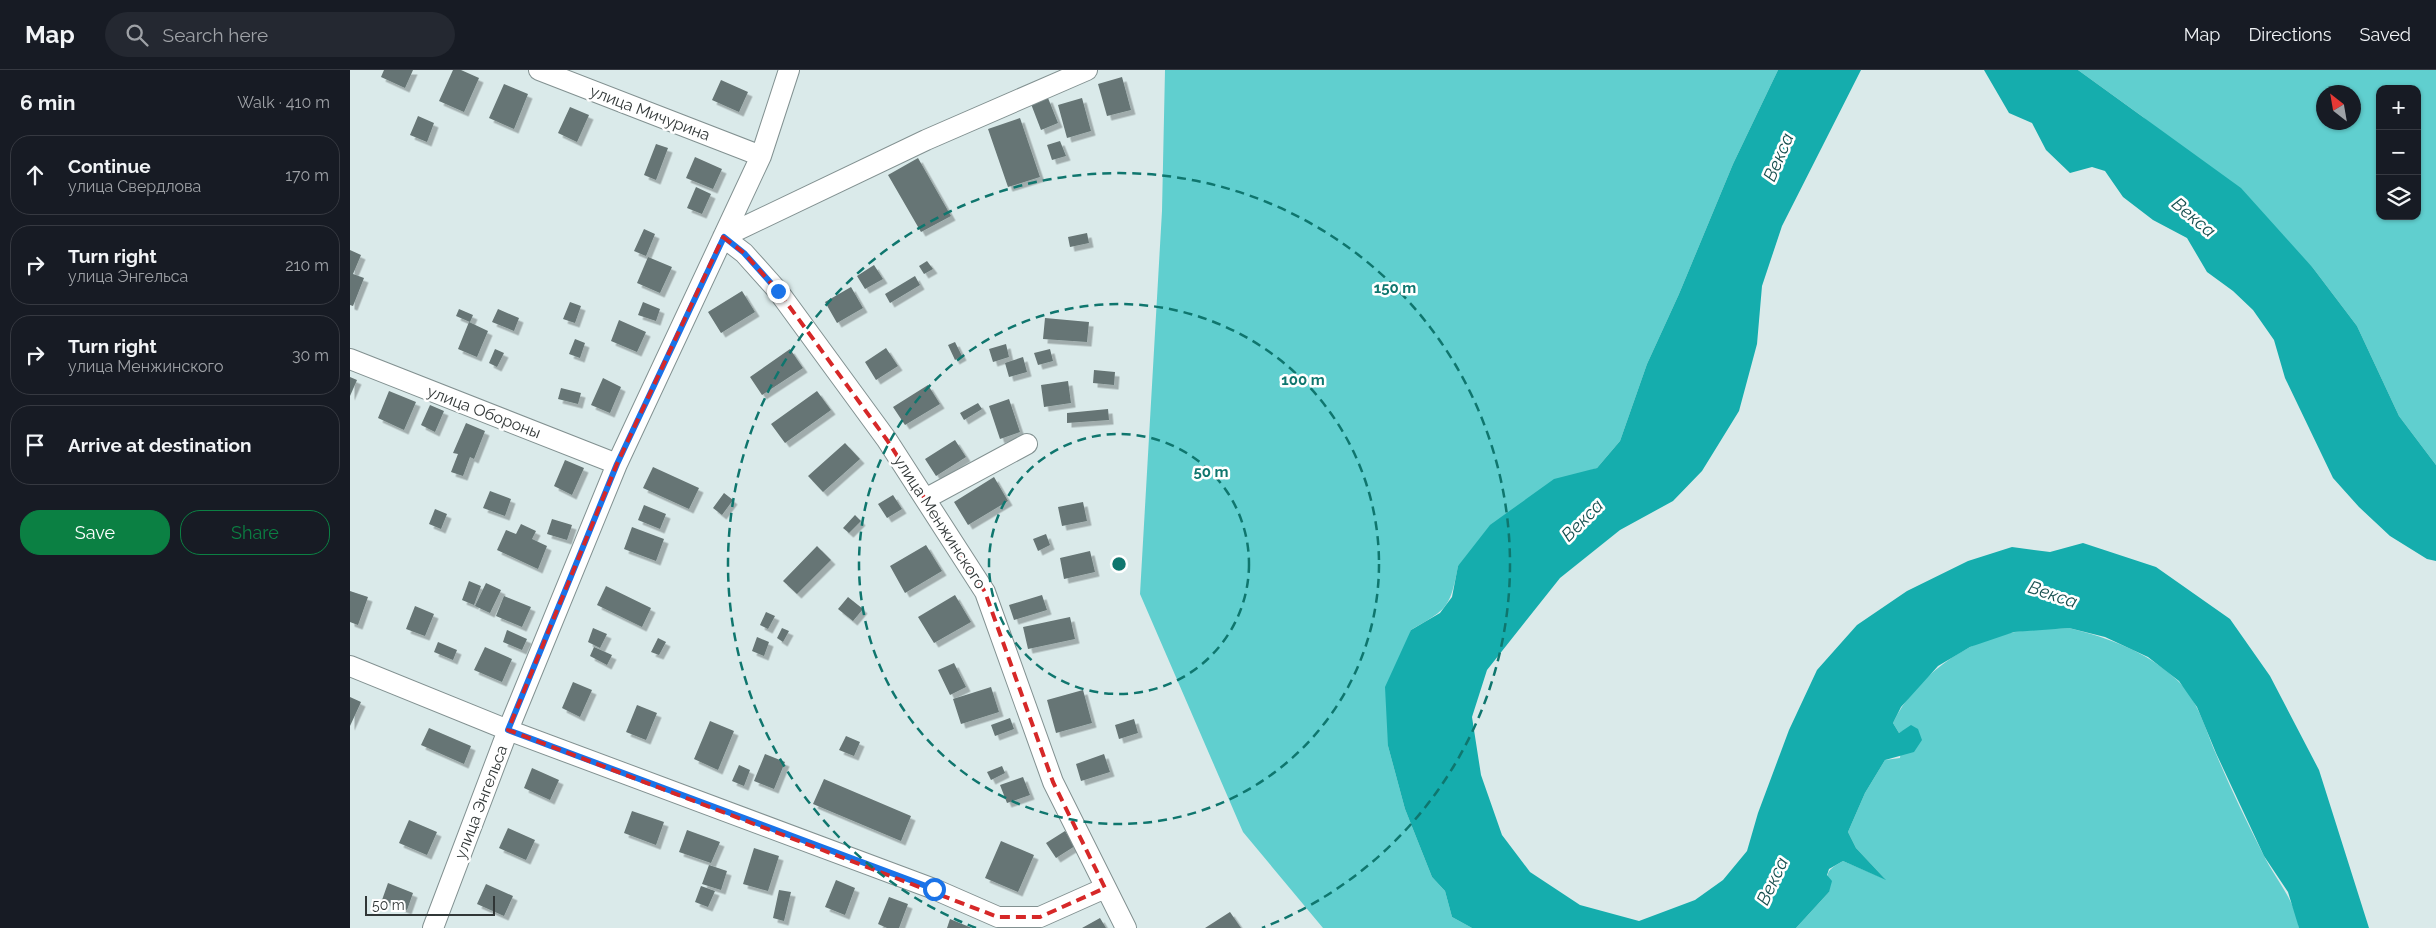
<!DOCTYPE html>
<meta charset="utf-8">
<style>
:root{--surface:#171b24;--page:#242831;--text:#f1f3f6;--muted:#9ea1a6;--line:#363941;--accent:#0b8043}
body{margin:0;font-family:Raleway,sans-serif;background:var(--page);color:var(--text)}
.controls{position:absolute;right:15px;top:15px;display:grid;overflow:hidden;border-radius:10px;box-shadow:0 1px 4px #0004}
.controls button{width:45px;height:45px;display:grid;place-items:center;padding:0;border:0;border-bottom:1px solid var(--line);background:var(--surface);color:var(--text);font:25px sans-serif}
.compass{position:absolute;left:1966px;top:15px;width:45px;height:45px;border-radius:50%;background:var(--surface);box-shadow:0 1px 4px #0004;rotate:329deg}
.scale{position:absolute;left:15px;bottom:12px;width:130px;box-sizing:border-box;padding-left:5px;border:2px solid #313737;border-top:0;font-size:14px;line-height:18px;white-space:nowrap;color:#313737;-webkit-text-stroke:4px #fff;paint-order:stroke}
.stop{position:absolute;width:15px;height:15px;margin:-11px;border:4px solid #1a73e8;border-radius:50%;background:#fff}
.stop.end{background:#1a73e8;border-color:#fff;box-shadow:0 1px 5px #0008}
.list{margin:0;padding:0;list-style:none}
h2{display:flex;justify-content:space-between;align-items:center;height:65px;margin:0;padding:0 20px;font-size:21px}
h2 small{font-size:16px;font-weight:400;color:var(--muted)}
.list li{display:grid;grid-template-columns:32px 1fr auto;gap:15px;align-items:center;box-sizing:border-box;height:80px;margin:0 10px 10px;padding:0 10px;border:1px solid var(--line);border-radius:20px}
.list b{display:block;font-size:19px;white-space:nowrap}
.list p{margin:0;font-size:16px;white-space:nowrap;color:var(--muted)}
.list em{font-size:16px;font-style:normal;color:var(--muted)}
.actions{display:flex;gap:10px;padding:15px 20px}
.actions a{flex:1;padding:11px 0;border:1px solid var(--accent);border-radius:20px;text-align:center;font-size:18px;color:var(--accent)}
.actions .main{background:var(--accent);color:#fff}
.icon{flex:none;width:28px;height:28px;fill:none;stroke:currentColor;stroke-width:2;stroke-linecap:round;stroke-linejoin:round}
.map{position:relative;flex:none;width:2086px;height:858px;overflow:hidden}
header{display:flex;align-items:center;gap:30px;box-sizing:border-box;height:70px;padding:0 25px;background:var(--surface);border-bottom:1px solid var(--line)}
header strong{font-size:24px}
nav{display:flex;gap:28px;margin-inline-start:auto;font-size:18px}
.search{width:350px;height:45px;background:var(--page);display:flex;align-items:center;gap:12px;box-sizing:border-box;padding:0 18px;border-radius:28px;color:var(--muted);font-size:19px}
main{display:flex}
aside{flex:1;background:var(--surface)}
.map>svg:first-child{display:block}
.green{fill:#60cfcf;fill-rule:evenodd}
.water{fill:#15adad}
.building{fill:#667574;filter:url(#shadow)}
.lines{fill:none;stroke-linecap:round;stroke-linejoin:round}
.street-casing{stroke:#829191;stroke-width:22}
.street{stroke:#fff;stroke-width:20}
.route{stroke:#1a73e8;stroke-width:6}
.marked{fill:none;stroke:#d62828;stroke-width:4;stroke-dasharray:10 6;stroke-linejoin:round}
.ring{fill:none;stroke:#0f766e;stroke-width:2.5;stroke-dasharray:9 6}
.labels{text-anchor:middle;dominant-baseline:central;stroke-width:5;stroke-linejoin:round;paint-order:stroke}
.street-label{font-size:16px;fill:#313737;stroke:#fff}
.water-label{font-size:18px;font-style:italic;fill:#174f4f;stroke:#fff}
.centre{fill:#0f766e;stroke:#fff;stroke-width:2.5}
.ring-label{font-size:15px;text-anchor:middle;font-weight:bold;fill:#0f766e;stroke:#fff;stroke-width:5;stroke-linejoin:round;paint-order:stroke}
</style>
<header>
<strong>Map</strong>
<div class="search"><svg class="icon" aria-label="search" viewBox="0 0 24 24"><circle cx="10" cy="10" r="6"/><path d="M15 15l6 6"/></svg>Search here</div>
<nav><a>Map</a><a>Directions</a><a>Saved</a></nav>
</header>
<main>
<aside>
<h2>6 min<small>Walk · 410 m</small></h2>
<ul class="list">
<li><svg class="icon" aria-label="ahead" viewBox="0 0 24 24"><path d="M12 20V5M6 11l6-6 6 6"/></svg><div><b>Continue</b><p>улица Свердлова</p></div><em>170 m</em></li>
<li><svg class="icon" aria-label="right" viewBox="0 0 24 24"><path d="M7 20v-9h11M14 6l5 5-5 5"/></svg><div><b>Turn right</b><p>улица Энгельса</p></div><em>210 m</em></li>
<li><svg class="icon" aria-label="right" viewBox="0 0 24 24"><path d="M7 20v-9h11M14 6l5 5-5 5"/></svg><div><b>Turn right</b><p>улица Менжинского</p></div><em>30 m</em></li>
<li><svg class="icon" aria-label="arrive" viewBox="0 0 24 24"><path d="M6 21V4h12l-3 4 3 4H6"/></svg><div><b>Arrive at destination</b></div></li>
</ul>
<div class="actions"><a class="main">Save</a><a>Share</a></div>
</aside>
<div class="map">
<svg width="2086" height="858" viewBox="0 0 2086 858">
<defs>
<filter id="shadow"><feDropShadow dx="4.5" dy="4.5" stdDeviation="0" flood-color="#0004"/></filter>
</defs>
<rect width="100%" height="100%" fill="#daeaea"/>
<path class="green" d="M815,0h613l-45,94 -54,130 -32,70 -27,77 -23,27 -17,6 -122,92c-8,43 -11,43 -47,64l-23,116 17,63 27,68 13,14 7,26 20,11h-149l-80,-96 -103,-238 22,-383z
M1728,0h358v395l-37,-49 -42,-90 -44,-58 -170,-151zM2030,19h37v127h-37zM1974,22h30v30h-30z
M1719,558c40,10 77,23 108,52 21,19 28,49 39,74 14,33 30,67 47,100 12,25 32,45 36,74h-503l33,-36c-3,-19 -4,-21 14,-31l42,18 -29,-31 -8,-16 17,-39 20,-33 15,-2 3,-27 -4,2 -6,-10c21,-45 73,-83 122,-91 18,-3 36,-3 54,-4z"/>
<path class="water" d="M1428,0h83l-79,156 -20,60 -5,58 -18,67 -37,60 -29,30 -53,29 -60,48 -73,92 -15,47 9,58 21,60 28,37 50,33 59,16 56,-21 28,-20 24,-29 11,-38 31,-83 28,-60 40,-45 50,-34 61,-30 44,-14 38,5 33,-9 73,24 74,52 40,57 49,94 50,158h-70l-11,-36 -24,-36 -48,-103 -19,-46 -18,-26 -31,-24 -43,-20 -36,-9 -55,4 -44,15 -32,19 -37,41 -8,16 6,10 12,-8 7,4 4,11 -8,12 -29,8 -20,33 -17,39 8,16 30,32 -43,-19 -14,8 -2,6 5,6 -3,11 -33,36h-324l-20,-11 -7,-26 -13,-14 -27,-68 -17,-63 -3,-59 26,-57 29,-17 12,-16 6,-31 32,-41 64,-46 43,-11 23,-27 27,-77 32,-70 54,-130z
M1634,0h94l163,118 72,80 44,58 42,90 37,49v96l-9,-2 -37,-23 -31,-29 -26,-29 -48,-100 -11,-38 -21,-30 -20,-19 -26,-19 -20,-34 -34,-18 -30,-23 -18,-26 -13,-4 -22,6 -24,-23 -14,-27 -23,-10z"/>
<path class="building" d="M34,0h29l-8,18 -24,-11z
M103,0h8l18,8 -15,34 -25,-11z
M772,7l9,33 -24,6 -9,-32z
M371,10l27,12 -9,20 -27,-12z
M154,14l24,10 -14,35 -25,-11z
M698,28l10,25 -17,7 -10,-26z
M732,28l9,33 -24,7 -9,-33z
M220,37l19,8 -12,27 -19,-9z
M68,46l16,7 -7,19 -17,-7z
M670,48l20,59 -32,10 -20,-58z
M710,71l6,15 -14,4 -5,-15z
M306,74l12,4 -12,32 -12,-5z
M345,87l27,12 -9,20 -27,-11z
M568,88l33,58 -30,16 -33,-57z
M346,117l15,7 -9,20 -15,-6z
M294,159l11,5 -9,22 -12,-5z
M737,163l2,10 -19,4 -2,-10z
M0,180l11,5 -8,19 11,4 -11,28 -3,-1z
M298,187l24,10 -12,26 -23,-10z
M577,191l6,8 -9,5 -5,-8z
M524,195l9,14 -18,10 -8,-13z
M565,206l5,9 -30,18 -5,-9z
M501,217l12,21 -26,15 -12,-21z
M392,221l13,21 -34,21 -13,-21z
M220,232l11,4 -6,17 -12,-4z
M293,232l17,7 -4,12 -18,-6z
M109,239l14,6 -3,7 -14,-6z
M148,239l21,9 -5,13 -22,-9z
M695,248l44,4 -2,20 -44,-3z
M269,250l27,12 -9,20 -26,-11z
M119,252l19,9 -11,26 -19,-8z
M225,269l10,4 -5,15 -11,-4z
M605,272l7,14 -7,4 -7,-15z
M656,274l3,13 -16,5 -4,-13z
M536,278l12,18 -22,14 -11,-18z
M145,279l9,4 -7,14 -8,-4z
M440,279l13,19 -41,27 -12,-18z
M700,279l3,12 -15,4 -4,-12z
M673,287l4,15 -18,5 -4,-14z
M744,300l21,2 -1,13 -21,-2z
M0,307l7,3 -7,16z
M253,308l18,9 -11,26 -19,-8z
M718,311l3,22 -27,4 -3,-22z
M578,315l12,19 -35,21 -12,-18z
M211,318l20,5 -3,11 -20,-5z
M39,321l27,11 -12,28 -26,-12z
M467,321l14,19 -46,33 -14,-19z
M659,329l11,33 -20,7 -11,-33z
M628,333l4,6 -18,11 -4,-7z
M80,335l14,6 -9,21 -14,-7z
M758,339l1,11 -42,3v-10z
M116,353l19,8 -11,28 -4,-2 -7,19 -12,-4 7,-18 -5,-1z
M605,370l11,17 -30,19 -11,-17z
M495,373l15,16 -37,33 -15,-16z
M215,390l19,8 -12,27 -18,-9z
M303,397l46,21 -10,21 -46,-21z
M644,407l14,24 -40,24 -14,-23z
M140,421l21,8 -6,17 -22,-8z
M374,423l9,7 -11,15 -9,-7z
M543,425l9,14 -15,9 -9,-14z
M733,432l4,19 -25,5 -4,-19z
M294,435l22,9 -6,15 -22,-9z
M85,439l12,5 -6,15 -12,-5z
M505,445l6,6 -12,12 -6,-5z
M202,449l20,6 -5,15 -20,-6z
M171,454l15,7 -4,8 15,7 -9,23 -41,-19 9,-20 10,4z
M282,457l32,12 -8,22 -32,-12z
M696,464l4,11 -12,6 -5,-12z
M576,475l16,26 -37,22 -15,-27z
M467,476l14,14 -34,34 -14,-13z
M740,481l5,21 -31,7 -4,-21z
M119,511l12,5 -7,19 -12,-5z
M136,513l15,7 -11,23 -15,-7z
M256,516l45,22 -9,19 -45,-22z
M0,521l18,6 -10,28 -8,-3z
M605,525l16,27 -37,21 -16,-26z
M692,525l5,15 -33,10 -5,-15z
M154,526l27,11 -9,20 -26,-11z
M498,527l15,12 -10,12 -15,-12z
M65,536l19,8 -9,22 -19,-7z
M416,542l9,4 -7,13 -8,-4z
M720,547l5,22 -47,10 -5,-22z
M243,558l14,6 -7,14 -12,-6z
M432,558l7,3 -6,11 -6,-4z
M157,560l20,9 -5,11 -19,-8z
M407,567l12,5 -5,14 -12,-5z
M308,568l8,4 -7,13 -8,-3z
M88,572l19,8 -4,10 -19,-8z
M135,577l27,12 -10,23 -28,-12z
M244,577l18,8 -5,10 -17,-9z
M604,593l12,24 -16,8 -12,-25z
M223,612l19,8 -12,27 -18,-9z
M641,617l8,25 -38,12 -8,-25z
M733,620l9,33 -36,10 -9,-33z
M0,627l11,5 -11,24z
M287,635l20,8 -11,27 -20,-8z
M660,648l4,11 -19,7 -4,-11z
M784,649l4,14 -19,6 -4,-14z
M360,651l24,10 -16,39 -24,-11z
M79,658l42,18 -7,18 -43,-19z
M496,666l14,6 -6,14 -15,-6z
M415,684l20,8 -11,27 -20,-8z
M754,684l6,18 -29,9 -5,-17z
M389,695l11,5 -6,16 -12,-5z
M652,696l3,7 -14,7 -4,-8z
M182,698l27,12 -9,20 -26,-12z
M673,707l7,18 -23,8 -7,-18z
M474,709l87,37 -10,25 -88,-37z
M282,741l32,11 -8,23 -32,-12z
M59,750l28,12 -10,23 -28,-12z
M158,758l27,12 -9,20 -27,-12z
M337,760l33,12 -9,21 -32,-11z
M715,761l10,15 -19,12 -10,-15z
M651,771l33,14 -16,37 -33,-14z
M404,778l25,8 -11,35 -25,-7z
M359,795l18,6 -6,19 -19,-6z
M486,810l19,8 -10,27 -20,-8z
M38,813l25,10 -6,17 -25,-10z
M136,814l27,12 -9,20 -27,-12z
M351,816l14,5 -7,16 -13,-5z
M429,820l12,2 -7,29 -11,-3z
M539,827l19,7 -9,24h-12l-9,-4z
M880,842l11,16h-36z
M750,848l6,10h-24z
M600,849l22,9h-25z"/>
<g class="lines">
<defs>
<path id="street" d="M189,0l222,86
M737,0l-161,70 -203,97 21,16 34,38 109,149 98,152 68,190 73,146
M0,289l267,105
M575,429l102,-55
M0,596l158,64 426,159 64,28h42l65,-29
M83,858l75,-198 109,-266 144,-308 28,-86"/>
</defs>
<use href="#street" class="street-casing"/>
<use href="#street" class="street"/>
</g>
<g class="lines">
<path class="route" d="M428,221l-34,-38 -20,-16 -107,227 -109,266 426,159"/>
</g>
<path class="marked" d="M373,167l21,16 34,38 109,149 98,152 68,190 52,106 -65,29h-42l-490,-187 109,-266z"/>
<g class="ring">
<circle cx="769" cy="494" r="130"/>
<circle cx="769" cy="494" r="260"/>
<path d="M626 858A391 391 0 1 1 912 858"/>
</g>
<g class="labels">
<g class="street-label">
<text transform="translate(300 43) rotate(21)">улица Мичурина</text>
<text transform="translate(134 342) rotate(21)">улица Обороны</text>
<text transform="translate(590 452) rotate(57)">улица Менжинского</text>
<text transform="translate(131 732) rotate(-69)">улица Энгельса</text>
</g>
<g class="water-label">
<text transform="translate(1428 87) rotate(-67)">Векса</text>
<text transform="translate(1844 147) rotate(40)">Векса</text>
<text transform="translate(1232 450) rotate(-45)">Векса</text>
<text transform="translate(1703 524) rotate(19)">Векса</text>
<text transform="translate(1422 811) rotate(-65)">Векса</text>
</g>
</g>
<circle cx="769" cy="494" r="8" class="centre"/>
<g class="ring-label">
<text x="1045" y="223">150 m</text>
<text x="953" y="315">100 m</text>
<text x="861" y="407">50 m</text>
</g>
</svg>
<div class="controls">
<button>+</button>
<button>−</button>
<button><svg class="icon" aria-label="layers" viewBox="0 0 24 24"><path d="M12 4l9 5-9 5-9-5zM3 14l9 5 9-5"/></svg></button>
</div>
<svg class="compass" viewBox="-18 -18 36 36"><path d="M0-13l5 13h-10z" fill="#e53935"/><path d="M0 13l5-13h-10z" fill="#9ea1a6"/></svg>
<div class="scale">50 m</div>
<div class="stop" style="left:584px;top:819px"></div>
<div class="stop end" style="left:428px;top:221px"></div>
</div>
</main>
